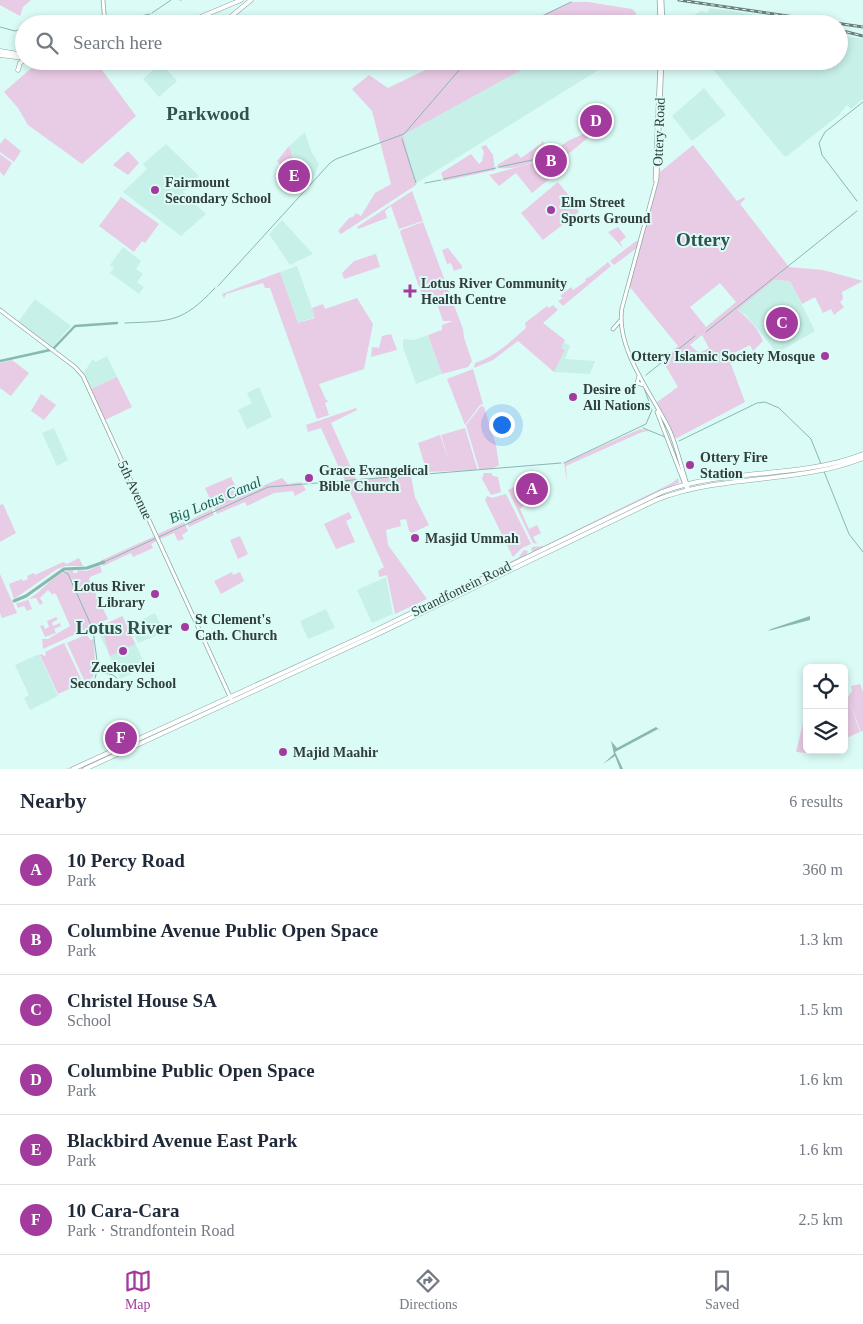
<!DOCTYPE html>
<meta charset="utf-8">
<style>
:root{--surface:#fff;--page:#f2f2f3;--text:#1f2937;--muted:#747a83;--line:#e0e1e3;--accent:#a33b9e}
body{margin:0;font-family:Georgia,serif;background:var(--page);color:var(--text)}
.controls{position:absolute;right:15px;bottom:15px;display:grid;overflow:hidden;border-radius:8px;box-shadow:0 2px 8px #0003}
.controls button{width:45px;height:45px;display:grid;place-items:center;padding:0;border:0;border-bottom:1px solid var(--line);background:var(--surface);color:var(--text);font:25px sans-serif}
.you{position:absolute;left:501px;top:424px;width:18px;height:18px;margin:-12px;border:4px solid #fff;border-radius:50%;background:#1a73e8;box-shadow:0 0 0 8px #1a73e833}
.badge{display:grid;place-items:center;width:32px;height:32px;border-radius:50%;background:var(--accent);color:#fff;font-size:16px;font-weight:700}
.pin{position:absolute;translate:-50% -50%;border:2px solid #fff;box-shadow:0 1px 5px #0006}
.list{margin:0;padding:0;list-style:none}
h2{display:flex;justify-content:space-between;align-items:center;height:65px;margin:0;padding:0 20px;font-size:21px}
h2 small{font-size:16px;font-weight:400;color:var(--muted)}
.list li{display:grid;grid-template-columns:32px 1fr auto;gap:15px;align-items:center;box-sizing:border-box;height:70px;padding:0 20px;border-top:1px solid var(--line)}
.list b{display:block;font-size:19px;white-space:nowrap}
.list p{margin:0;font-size:16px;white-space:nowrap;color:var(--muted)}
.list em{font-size:16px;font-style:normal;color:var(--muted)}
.icon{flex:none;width:28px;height:28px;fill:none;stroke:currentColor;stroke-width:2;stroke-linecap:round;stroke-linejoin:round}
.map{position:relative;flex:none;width:863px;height:769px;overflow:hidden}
.search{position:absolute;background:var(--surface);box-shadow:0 2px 8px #0003;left:15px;right:15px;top:15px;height:55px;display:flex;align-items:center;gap:12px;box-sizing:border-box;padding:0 18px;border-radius:28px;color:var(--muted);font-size:19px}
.sheet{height:485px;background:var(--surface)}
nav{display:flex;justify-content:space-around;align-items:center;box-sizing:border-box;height:70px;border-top:1px solid var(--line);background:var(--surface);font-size:14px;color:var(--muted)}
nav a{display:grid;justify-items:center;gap:2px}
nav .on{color:var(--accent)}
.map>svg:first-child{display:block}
.built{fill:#c7f0e9}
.green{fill:#e8cbe5;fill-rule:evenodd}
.water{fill:#89b8b1}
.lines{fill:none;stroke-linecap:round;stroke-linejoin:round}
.stream{stroke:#89b8b1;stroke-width:1}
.canal{stroke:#89b8b1;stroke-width:2.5}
.river{stroke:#89b8b1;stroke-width:3}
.secondary-casing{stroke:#8aa8a3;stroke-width:4.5}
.primary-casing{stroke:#8aa8a3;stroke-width:5}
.secondary{stroke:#fff;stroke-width:3}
.primary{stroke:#fff;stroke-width:4}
.rail-casing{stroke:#6c7e7b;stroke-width:3}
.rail{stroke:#dbfbf6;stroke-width:1;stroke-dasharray:4;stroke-linecap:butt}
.poi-dot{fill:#a33b9e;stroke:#dbfbf6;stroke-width:2}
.labels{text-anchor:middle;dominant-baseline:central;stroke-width:4;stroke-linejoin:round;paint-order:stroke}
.street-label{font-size:14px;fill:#323e3c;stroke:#dbfbf6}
.poi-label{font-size:14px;font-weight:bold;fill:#323e3c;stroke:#dbfbf6;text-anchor:start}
.water-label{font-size:15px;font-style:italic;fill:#1d5c55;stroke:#dbfbf6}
.district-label{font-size:19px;font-weight:bold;fill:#35514d;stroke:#dbfbf6}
</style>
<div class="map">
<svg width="863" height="769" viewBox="0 0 863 769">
<rect width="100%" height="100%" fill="#dbfbf6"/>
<path class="built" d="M709,8l23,3 77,13h-131l23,-13 7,2z
M839,35l24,4v60l-12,10 -4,-4 -8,10 -52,41h-3l-78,-95h133z
M538,61h75l-195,121h-3l-12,-47z
M161,63l16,18 -18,16 -16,-18z
M704,88l22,27 -34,26 -20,-25z
M305,132l6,19 8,13 -6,15 -9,12 -15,-45z
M166,144l33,32 -16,16 23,22 -25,22 -58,-44 24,-23 -4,-5z
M282,220l31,34 -23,11 -21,-31z
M123,247l18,14 -5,8 7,5 -6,8 7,5 -5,7 -29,-21 4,-5 -4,-3z
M297,266l18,51 -17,6 -18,-51z
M774,280l16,1 25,50 -38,22 -31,-38 -10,-5z
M35,299l36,27 -19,22 -34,-26z
M428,335l14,39 -26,10 -13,-37v-8l11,1z
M564,342l6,4 -5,13 30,2 -5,13 -36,-2 11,-22 -4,-2z
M107,356l10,21 -26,12 -7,-17 9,-13 2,3z
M259,387l13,30 -25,12 -9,-19 14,-7 -5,-10z
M54,428l14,32 -11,6 -15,-33z
M386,577l7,37 -21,9 -15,-33z
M326,609l9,19 -27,11 -8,-18z
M155,613l9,19 -26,11 -8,-18z
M123,616l23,51 -26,12 -22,-48 3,-1 -1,-4z
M39,654l19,42 -28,14 -6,-12 5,-3 -14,-30z"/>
<path class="green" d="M0,0h31l-8,7 -3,9 -20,-11z
M571,2h17l44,7 4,4 -2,11h-112z
M444,61h94l-135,74 13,50 -75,49 -3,-3 11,-13 4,-1 3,-4 5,3 14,-23 16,-9 -19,-73 -20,-22 17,-14 19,13z
M36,64l66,6 34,46 -54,48 -54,-39 -10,-17 -14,-16z
M595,112l5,6 5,-5 3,4 -20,14 -3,-3 6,-5 -3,-5z
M596,128l6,6v2l-4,2 3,-4 -4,-4 -43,36 4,6 -26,21 -16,-20 -17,13 -10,-11 51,-14 28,-20z
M5,138l16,13 -7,11 -14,-10v-8z
M541,140l11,11c-13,11 -37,19 -54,17l-1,-3 20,-12 4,5 21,-15z
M486,145l7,10 2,15 -51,11 -3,-8 30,-19 8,10 3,-3 2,-9 -3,-5z
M693,145l44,56 7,-4 1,2 -5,5 49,63 34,3 40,11 -21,11 1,7 -3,3 4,5 -10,8 -3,-6 -8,4 -8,-16 -13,7 -12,-23 -16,-1 -37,30c12,8 21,19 26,31l-10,10 -3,-6 -18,9 1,3 -4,2 16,43 -68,36 -4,-1 -16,-35 21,-15 -16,-27 16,-14 -49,-60 31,-114zM720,283l16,19 -30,25 -16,-20zM702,335l7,13 -10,5 -9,-8z
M289,146l15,45 -27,-30z
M128,151l11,12 -11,12 -15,-10z
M0,154l12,9 -8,13 -4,-4z
M558,182l21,26 -2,1 2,3 -36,28 -22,-27z
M412,191l11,30 -24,8 -8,-23 -6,5 2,7 -29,11 -1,-2z
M121,197l38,27 -14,19 -3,-2 -8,11 -35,-26z
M423,222l40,107 1,9 8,23 -4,6 -26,7 -14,-39 14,-5v-5l11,-4h-10l-8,-23 -11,3 -24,-69 1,-2z
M618,227l8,10 -6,5 3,6 -15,-16z
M636,241h3l-2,7 -23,17 -4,-4z
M448,248l14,18v2l-8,3 -3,-8 -4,1 -5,-14z
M376,254l4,13 -36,12 -2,-6 12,-12z
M608,262l3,4 -48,40 -5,-5 5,-3 -3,-2 11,-9 2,3 13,-9 -1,-2 6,-3z
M280,272l18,51 17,-5 -3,-10 11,-4 2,5 32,-11 16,26 -9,45 -45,15 7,16 3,1 -4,2 4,12 -12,4 -47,-131h-5l-2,-5 -37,11 -2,4 -2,-4z
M553,305l5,5 -15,13 22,17 -4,8 4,2 -11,22 -36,-31 -25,19 -19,8 1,-5c21,-7 36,-22 51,-35l-1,-5 22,-17 2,2z
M391,334l6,16 -26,7 1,-10 7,1 3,-12z
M12,360l17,13 -18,23 -11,-8v-25z
M473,369l10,35 -3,1 -15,20 -18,-46z
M117,377l15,30 -27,13 -14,-31z
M41,394l15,11 -12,15 -13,-9z
M481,406l3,1 12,38 3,20 -7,4h-13l-13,-44z
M356,408l1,2 -26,13 25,56 55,-3 4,21 14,28 -17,8 -3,-2 -3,-12 -6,1 1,6 -15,4 2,15 39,54 -32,15 -8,-39 -8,2 -1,-6 6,-4 -63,-139 -13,4 -2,-7z
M465,428l12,40 -1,2 -49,2 -9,-29 22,-8 10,29 -9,-29z
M640,429l9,2 -7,1 -76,34 1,15 -3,-18z
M484,473h7l2,3 5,1 3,15 -10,3 -9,-16z
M231,477l9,18 42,-17 6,6 13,-2 5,8 -11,6 -2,-5 -19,2 -27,13 -2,-4 -28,12 -12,-26z
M531,478l10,20 -8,3 -9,-19z
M678,478l1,5 -22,9 -123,60 -3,-1 1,-4 12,-1 128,-63z
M516,486l9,18 -5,5 9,20 8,-4 4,8 -8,4 4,7 -4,-1 -25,-53z
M506,494l25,50 -9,4 -9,9 -28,-57 2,-4 5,2z
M3,504l13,29 -16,9v-37z
M212,509l2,6 -25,12 -3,-5z
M349,512l3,6 -6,3 9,21 -19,7 -12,-25z
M184,522l4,9 -6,4 2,4 -6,2 -4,-8 -14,6 -2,-5z
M155,536l2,5 -6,3 2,4 -20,9 -2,-4 -28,13 -3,-5z
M240,536l8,18 -10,5 -8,-19z
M524,550l4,1 -2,4 -150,72 142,-69z
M79,558l4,8h-17l-9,3 -43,30 -5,-15 13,-5 1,2 5,-2 -1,-3 7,-3 1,2 28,-13 4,2z
M100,565l2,7 -12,5 -1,3 19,39 -65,30 -1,-10h6l22,-13 -14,-32 -2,-1 -1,2 -5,-5 -8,8 3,5 -3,2 -4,-7 -8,1 4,10 -5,2 -3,-5 -6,2 -2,-5c22,-1 35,-32 57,-33v3h4l1,-3 9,1z
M232,572l1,3 7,-3 4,9 -23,13 -7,-13z
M0,574l17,39 -15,5 -2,-5z
M122,616l13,28 -25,12 -9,-30z
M56,617l2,2 -6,4 1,3 7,-3 1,3 -7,3 2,4 -11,4 -5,-11 3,-1 2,4 4,-2 -2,-6z
M87,634l3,6 4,-1 1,28 -2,10 -8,5 -18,-39z
M64,643l19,40 -25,11 -18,-39 2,-1 2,2 2,-1 -1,-3z
M860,684l3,8v39l-2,1 -13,-35 4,-6 -1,-5z
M844,693l3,1 13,38 -16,7z
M227,701l-145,68h-4z
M807,707v43h9l-8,3 -12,-1z
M190,714l-122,55h-2z"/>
<path class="water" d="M810,616v4l-42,11 3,-2z
M656,727l5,4 -3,-2 -43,23 8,17h-3l-5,-13 -12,8 11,-10 -3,-13 6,7z"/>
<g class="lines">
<path class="stream" d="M180,0h1
M152,13l19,-13
M108,23l42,-9
M44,24l17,-3 5,3
M102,24h1
M526,24l45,-22
M0,27l15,4 9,-3
M402,139l14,44
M499,167l33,-7
M443,179l53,-11
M425,183l16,-3
M857,201l-35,-46 -3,-12 6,-11 38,-30
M218,286l112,-123 6,-4 68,-25 63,-73
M125,323c46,-2 57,0 90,-35
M706,332l151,-121
M646,375l49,-39
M643,428l22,9
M679,441l78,-38 8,-1 14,6 32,31 38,95 14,18
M564,463l82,-39 6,-14 -8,-22
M104,562l164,-75 293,-24
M61,570l7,4 23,51
M93,630l5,38 -3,10
M97,671l16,4 4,3"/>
<path class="canal" d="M54,348l21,-22 42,-3
M0,361l50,-11"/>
<path class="river" d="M14,601l12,-5 38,-27 23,-1 17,-6"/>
<defs>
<path id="secondary" d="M103,0l2,24
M659,0l1,24
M662,0l1,24
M662,61l-5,118 -35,129c-7,41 31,87 48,123 8,19 12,40 19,59
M655,180l5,-119
M0,310l75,57 8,9 149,325
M613,329l7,-8
M639,376l-2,7 7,2
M657,412l30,78"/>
<path id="primary" d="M184,24l57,-24
M222,24l29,-24
M0,51l24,4
M0,55l24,3
M50,61l60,5 45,-5
M18,70l2,-7 4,-3
M73,769l297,-136 292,-141c64,-24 137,-13 201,-38
M85,769l297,-137 274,-132c65,-26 143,-16 207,-42"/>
</defs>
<use href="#secondary" class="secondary-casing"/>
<use href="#primary" class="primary-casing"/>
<use href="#secondary" class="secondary"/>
<use href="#primary" class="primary"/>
<defs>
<path id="rail" d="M679,0l184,27
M839,30l24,6"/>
</defs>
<use href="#rail" class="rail-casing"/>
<use href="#rail" class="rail"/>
</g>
<g class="poi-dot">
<circle cx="155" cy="190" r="5"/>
<circle cx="551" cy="210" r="5"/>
<path d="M407.5 283.5h5v5h5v5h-5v5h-5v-5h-5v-5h5z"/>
<circle cx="825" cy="356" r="5"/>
<circle cx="573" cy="397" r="5"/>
<circle cx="690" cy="465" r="5"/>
<circle cx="309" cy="478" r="5"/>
<circle cx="415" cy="538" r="5"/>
<circle cx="155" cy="594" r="5"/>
<circle cx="185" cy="627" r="5"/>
<circle cx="123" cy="651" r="5"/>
<circle cx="283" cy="752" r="5"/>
</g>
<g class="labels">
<g class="street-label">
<text transform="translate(659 132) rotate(-88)">Ottery Road</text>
<text transform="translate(135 490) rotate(65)">5th Avenue</text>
<text transform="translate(461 589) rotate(-26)">Strandfontein Road</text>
</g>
<g class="poi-label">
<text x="165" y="182">Fairmount<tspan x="165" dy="16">Secondary School</tspan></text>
<text x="561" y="202">Elm Street<tspan x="561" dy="16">Sports Ground</tspan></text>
<text x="421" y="283">Lotus River Community<tspan x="421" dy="16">Health Centre</tspan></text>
<text x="815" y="356" text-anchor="end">Ottery Islamic Society Mosque</text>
<text x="583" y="389">Desire of<tspan x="583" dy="16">All Nations</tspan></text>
<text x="700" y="457">Ottery Fire<tspan x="700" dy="16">Station</tspan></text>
<text x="319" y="470">Grace Evangelical<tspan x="319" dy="16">Bible Church</tspan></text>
<text x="425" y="538">Masjid Ummah</text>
<text x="145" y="586" text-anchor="end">Lotus River<tspan x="145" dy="16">Library</tspan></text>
<text x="195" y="619">St Clement's<tspan x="195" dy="16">Cath. Church</tspan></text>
<text x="123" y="667" text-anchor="middle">Zeekoevlei<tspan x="123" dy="16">Secondary School</tspan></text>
<text x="293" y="752">Majid Maahir</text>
</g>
<g class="water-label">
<text transform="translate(215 500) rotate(-23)">Big Lotus Canal</text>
</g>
<g class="district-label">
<text x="208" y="113">Parkwood</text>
<text x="703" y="239">Ottery</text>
<text x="124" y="627">Lotus River</text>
</g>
</g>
</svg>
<div class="controls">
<button><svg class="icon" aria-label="locate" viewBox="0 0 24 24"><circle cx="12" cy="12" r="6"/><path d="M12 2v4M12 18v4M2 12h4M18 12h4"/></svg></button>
<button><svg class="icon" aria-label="layers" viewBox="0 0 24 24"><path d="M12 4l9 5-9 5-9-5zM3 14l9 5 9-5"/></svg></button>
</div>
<div class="you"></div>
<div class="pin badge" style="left:532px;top:489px">A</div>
<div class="pin badge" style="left:551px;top:161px">B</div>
<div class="pin badge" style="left:782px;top:323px">C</div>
<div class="pin badge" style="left:596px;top:121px">D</div>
<div class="pin badge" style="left:294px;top:176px">E</div>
<div class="pin badge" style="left:121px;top:738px">F</div>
<div class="search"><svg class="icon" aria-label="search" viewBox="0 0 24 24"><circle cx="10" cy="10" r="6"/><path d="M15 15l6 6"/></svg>Search here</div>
</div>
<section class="sheet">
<h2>Nearby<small>6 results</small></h2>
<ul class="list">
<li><span class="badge">A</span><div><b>10 Percy Road</b><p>Park</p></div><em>360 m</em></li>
<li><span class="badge">B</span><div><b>Columbine Avenue Public Open Space</b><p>Park</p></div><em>1.3 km</em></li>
<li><span class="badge">C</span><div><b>Christel House SA</b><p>School</p></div><em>1.5 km</em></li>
<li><span class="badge">D</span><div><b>Columbine Public Open Space</b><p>Park</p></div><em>1.6 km</em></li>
<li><span class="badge">E</span><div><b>Blackbird Avenue East Park</b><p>Park</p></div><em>1.6 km</em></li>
<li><span class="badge">F</span><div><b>10 Cara-Cara</b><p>Park · Strandfontein Road</p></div><em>2.5 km</em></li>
</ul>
</section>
<nav>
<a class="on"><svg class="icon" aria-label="map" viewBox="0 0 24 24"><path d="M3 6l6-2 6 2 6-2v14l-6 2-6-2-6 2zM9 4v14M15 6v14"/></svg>Map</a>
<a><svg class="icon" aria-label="directions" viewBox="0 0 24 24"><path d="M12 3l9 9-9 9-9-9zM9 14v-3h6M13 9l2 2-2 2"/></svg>Directions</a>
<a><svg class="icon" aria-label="saved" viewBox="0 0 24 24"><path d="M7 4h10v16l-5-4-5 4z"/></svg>Saved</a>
</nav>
